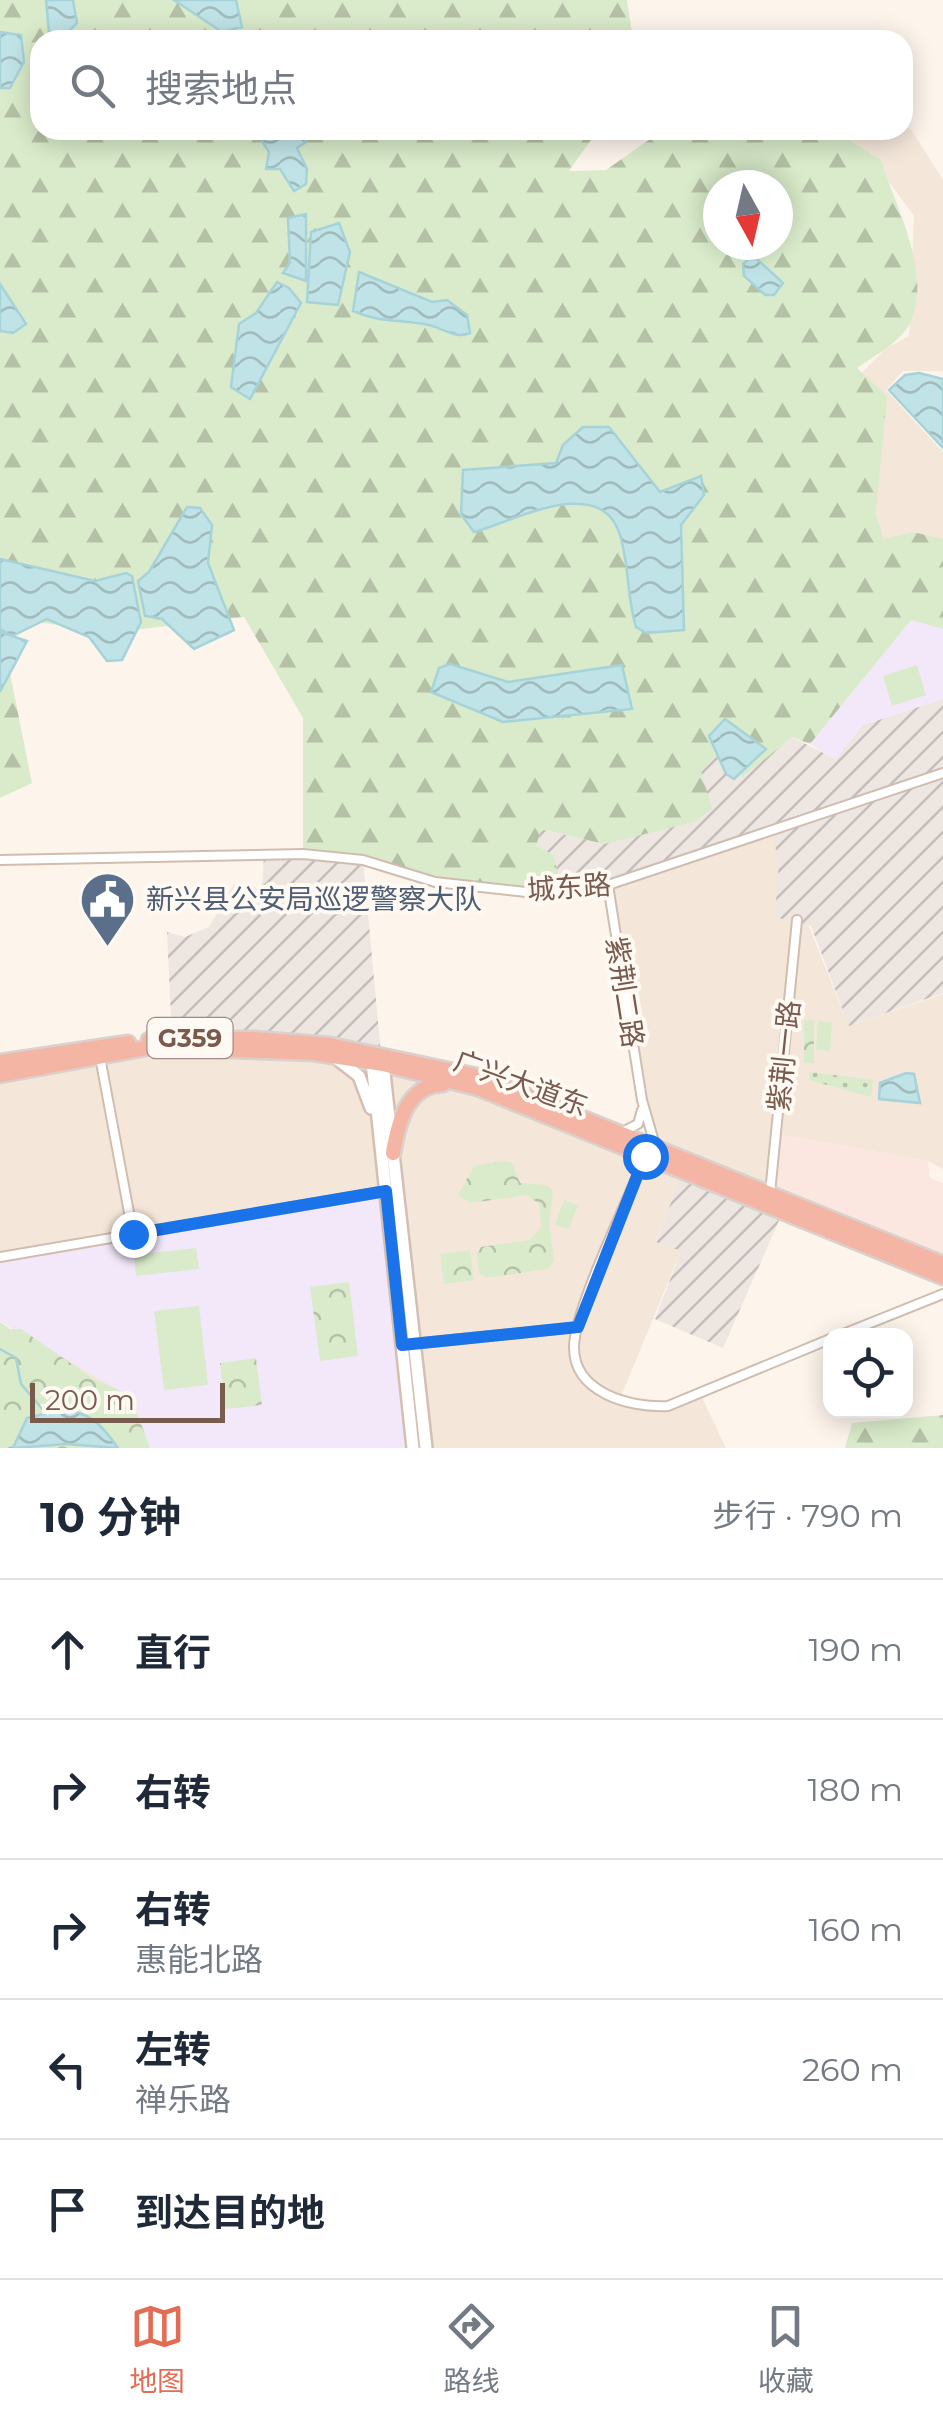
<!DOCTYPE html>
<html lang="zh">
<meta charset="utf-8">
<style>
:root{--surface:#fff;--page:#f6f6f7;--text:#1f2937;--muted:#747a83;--line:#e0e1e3;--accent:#e36d54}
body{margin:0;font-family:Montserrat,"Noto Sans SC",sans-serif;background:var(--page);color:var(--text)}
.controls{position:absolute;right:30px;bottom:30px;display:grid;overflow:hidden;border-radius:20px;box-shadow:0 5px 25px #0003}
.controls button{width:90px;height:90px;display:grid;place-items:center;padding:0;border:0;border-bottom:2px solid var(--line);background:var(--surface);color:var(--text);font:50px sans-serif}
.compass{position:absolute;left:703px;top:170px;width:90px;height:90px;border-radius:50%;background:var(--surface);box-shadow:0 5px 25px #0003;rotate:172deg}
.scale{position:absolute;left:30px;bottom:25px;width:195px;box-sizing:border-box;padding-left:10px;border:5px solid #795b4e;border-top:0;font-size:28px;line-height:35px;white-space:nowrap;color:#795b4e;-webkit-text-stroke:8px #fff9f3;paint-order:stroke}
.stop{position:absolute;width:30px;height:30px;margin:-22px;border:8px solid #1a73e8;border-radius:50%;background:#fff}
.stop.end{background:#1a73e8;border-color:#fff;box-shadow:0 2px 10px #0008}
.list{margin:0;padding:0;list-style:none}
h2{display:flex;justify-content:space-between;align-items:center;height:130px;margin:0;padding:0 40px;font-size:42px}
h2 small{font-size:32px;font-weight:400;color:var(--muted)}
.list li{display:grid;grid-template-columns:65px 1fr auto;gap:30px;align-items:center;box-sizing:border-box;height:140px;padding:0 40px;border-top:2px solid var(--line)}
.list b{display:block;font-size:38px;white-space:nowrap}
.list p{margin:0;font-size:32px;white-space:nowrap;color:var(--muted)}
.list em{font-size:32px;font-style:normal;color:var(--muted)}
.icon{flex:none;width:55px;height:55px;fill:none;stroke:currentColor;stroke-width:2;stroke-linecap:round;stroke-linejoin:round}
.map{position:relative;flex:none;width:943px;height:1448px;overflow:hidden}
.search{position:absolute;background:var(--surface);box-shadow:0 5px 25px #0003;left:30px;right:30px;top:30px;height:110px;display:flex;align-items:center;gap:25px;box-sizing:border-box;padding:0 35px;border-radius:30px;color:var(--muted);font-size:38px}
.sheet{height:830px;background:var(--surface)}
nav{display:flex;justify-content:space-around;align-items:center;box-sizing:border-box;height:140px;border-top:2px solid var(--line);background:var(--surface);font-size:28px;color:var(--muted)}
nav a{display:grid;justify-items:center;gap:5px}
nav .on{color:var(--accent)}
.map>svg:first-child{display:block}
.residential{fill:#f4e7da}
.commercial{fill:#fce7e0}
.industrial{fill:url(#industrial-furrows)}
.education{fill:#f2e8fa}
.grass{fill:url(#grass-dots)}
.forest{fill:url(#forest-firs);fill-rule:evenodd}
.park{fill:url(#park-crowns)}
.pitch{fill:#d9ebca}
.water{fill:url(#water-waves);stroke:#a6d3d9;stroke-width:2.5}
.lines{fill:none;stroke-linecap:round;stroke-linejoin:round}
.stream{stroke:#a6d3d9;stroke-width:2.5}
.street-casing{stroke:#d0bdb0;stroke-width:12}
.secondary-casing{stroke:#d5bfb1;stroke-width:16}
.highway-casing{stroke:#d9d1cd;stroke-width:19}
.street{stroke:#fff;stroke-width:8}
.secondary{stroke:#fff;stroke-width:11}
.highway{stroke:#f5b5a5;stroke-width:14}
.route{stroke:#1a73e8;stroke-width:12}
.labels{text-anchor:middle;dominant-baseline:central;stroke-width:8;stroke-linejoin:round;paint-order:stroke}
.shield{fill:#fff9f3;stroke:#a18a80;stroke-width:2.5}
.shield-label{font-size:25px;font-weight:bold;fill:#795b4e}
.street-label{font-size:28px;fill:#795b4e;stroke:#fff9f3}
.service-label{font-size:28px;fill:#4e5e75;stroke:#fff9f3;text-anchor:start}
</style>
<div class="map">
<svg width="943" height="1448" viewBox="0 0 943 1448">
<defs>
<pattern id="industrial-furrows" width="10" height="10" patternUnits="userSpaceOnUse" patternTransform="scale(2.5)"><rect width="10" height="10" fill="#ede6e1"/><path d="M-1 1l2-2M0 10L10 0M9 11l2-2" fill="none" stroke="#c5bdb9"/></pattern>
<pattern id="grass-dots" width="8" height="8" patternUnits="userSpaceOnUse" patternTransform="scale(2.5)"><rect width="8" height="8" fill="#d9ebca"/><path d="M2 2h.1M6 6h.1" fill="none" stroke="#b5c1a6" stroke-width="1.8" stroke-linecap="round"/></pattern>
<pattern id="forest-firs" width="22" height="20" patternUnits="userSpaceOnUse" patternTransform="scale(2.5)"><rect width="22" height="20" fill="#d9ebca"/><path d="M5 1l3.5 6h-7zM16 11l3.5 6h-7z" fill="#b5c1a6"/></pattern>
<pattern id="park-crowns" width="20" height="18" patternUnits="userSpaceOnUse" patternTransform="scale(2.5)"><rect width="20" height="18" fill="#d9ebca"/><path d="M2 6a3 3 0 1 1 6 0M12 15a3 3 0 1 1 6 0" fill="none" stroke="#b5c1a6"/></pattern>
<pattern id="water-waves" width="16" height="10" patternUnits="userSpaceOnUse" patternTransform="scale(2.5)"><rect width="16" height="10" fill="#c0e3e7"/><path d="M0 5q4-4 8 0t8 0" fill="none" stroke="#a1bbbd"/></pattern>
</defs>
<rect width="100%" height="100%" fill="#fdf5ec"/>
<path class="residential" d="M903,125l8,4 32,51v191h-40l-17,19 57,62v97l-59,-9 -8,-26 4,-99 -29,-31 34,-35 24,-13 5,-120 -33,-45 -49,-41h71z
M770,829l79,197 94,-32v175l-15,-8 -152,-27 -6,59 -83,-32 -31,80 25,10 -61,148 29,8 52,-12 25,53h-313l-278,-41 -135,-86v-259l172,-24 158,7 322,97 -44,-257z"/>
<path class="commercial" d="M776,1134l152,27 2,17 13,5v81l-173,-71z"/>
<path class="industrial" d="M943,699v294l-94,33 -38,-100 -36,-9 4,-57 -9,-31 -146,54 -64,6 -6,-34 -19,-8 5,-18 64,15 111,-89 27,22 50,-40 43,22 28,-34z
M264,854l99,6 18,194 -209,-16 -5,-106 18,5 24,-10 25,-43 28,5z
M687,1160l101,40 -65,148 -68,-29 26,-68 -25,-9z"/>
<path class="education" d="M911,620l32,9v70l-80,26 -28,35 -25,-16z
M386,1191l27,257h-263l-15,-41 -18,-18 -117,-68v-64z"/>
<path class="grass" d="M810,1072l63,8 -2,17 -62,-17z"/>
<path class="forest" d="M0,0h627l6,40h-593v90h558l-29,41 37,-1 57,-40h170l48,30c15,48 52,114 29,163 -10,20 -36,33 -53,45l30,28 -11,118 8,25 29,-7 30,7v90l-32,-9 -101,124 -18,-7 -50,40 -27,-21 -14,15 11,38 -18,13 -90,22 -63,-15 -5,17 18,9 6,34c-89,8 -170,-26 -257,-35v-136l-59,-101 -136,16 -108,-17zM718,185h60v60h-60z
M0,623l32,160 -32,15z
M943,1415v33h-98l7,-25z"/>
<path class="park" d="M804,1020h10v43h-10z
M503,1161l9,2 8,20 27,2 6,6 -4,31 5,39 -6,8 -62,9 -7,-5 -2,-18 4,-8 49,-7 11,-13 -2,-23 -12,-9 -57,8 -12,-8 16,-29z
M470,1250l4,30 -30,4 -4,-30z
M349,1282l9,74 -38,5 -10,-74z
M0,1322l10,7h11l74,51 22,9 18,18 15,41h-150z
M256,1358l6,47 -37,4 -5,-46z"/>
<path class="pitch" d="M917,665l9,30 -34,11 -9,-30z
M818,1021l14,1 -2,29 -14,-1z
M564,1200l14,5 -9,24 -14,-4z
M196,1248l3,21 -63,7 -2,-21z
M199,1306l9,79 -44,5 -10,-79z"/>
<path class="water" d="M46,0h27l4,23 -11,11 -17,-1z
M174,0h62l6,27 -20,5z
M0,32l21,3 3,27 -14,26h-10z
M255,130h26l5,9 15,-7 5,10 -9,6 10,21 -1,15 -12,7 -14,-22h-14l3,-17z
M306,214v67l-23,-8 7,-10 -2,-45z
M339,223l11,29 -12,53 -31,-3 4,-70z
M749,259h8l26,24 -9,12h-9l-21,-19 -1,-12z
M359,272l73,30 15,-2 20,15 3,18c-16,7 -29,-7 -46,-9 -28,-5 -43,-1 -71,-13z
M277,282l12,6 12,15 -51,96 -19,-12 8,-63 17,-11z
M0,284l26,40 -13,9 -13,-2z
M919,373l24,6v69l-54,-58 16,-15z
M583,427h26l51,65 41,-16 3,19 -23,30 3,105 -38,3 -10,-6c-9,-29 -7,-63 -16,-92 -19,-63 -108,-13 -146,-3l-13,-18 2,-44 93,-7 7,-18z
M187,507l13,1 12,17 -4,38 26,67 -40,19 -32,-30 -17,-3 -7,-35 11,-9z
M0,559l95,22 31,-8 6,3 9,46 -19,38 -15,1 -18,-24 -42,-18 -35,17 -12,-7z
M0,632l27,9 -27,51z
M450,664l58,18 114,-17 10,44 -129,13 -72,-30 8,-24z
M725,719l41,30 -32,30 -8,-5 -17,-38z
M906,1073l8,1 6,29 -41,-4 1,-16z
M59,1410c31,1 42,14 59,38l-52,-4 -53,4 14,-30z"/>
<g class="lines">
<path class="stream" d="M0,1349l16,9 5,26 24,28"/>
<defs>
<path id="street" d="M0,860l303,-6 60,6 72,22 91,10 82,-7 335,-112
M608,885l34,215 13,45
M100,1057l33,177
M624,1131l14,-7 4,-14
M645,1157c-16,41 -70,151 -71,189 -1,47 56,62 94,60l162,-67
M770,1193l27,-273
M0,1257l386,-66
M838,1336l105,-42
M402,1345l176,-18"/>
<path id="secondary" d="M337,1059l22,17 12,32
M372,1062l41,386
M383,1064l43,384"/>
<path id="highway" d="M149,1040l106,-1 75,6 151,32 462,187
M0,1062l128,-19
M0,1075l151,-28 163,6 69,11 95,24 465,189
M393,1153c5,-30 14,-68 50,-69"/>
</defs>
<use href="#street" class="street-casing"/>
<use href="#secondary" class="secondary-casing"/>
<use href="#highway" class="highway-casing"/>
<use href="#street" class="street"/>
<use href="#secondary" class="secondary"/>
<use href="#highway" class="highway"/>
</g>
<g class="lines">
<path class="route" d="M133,1234l253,-43 16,154 176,-18 67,-171"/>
</g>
<defs>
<symbol id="civic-pin" viewBox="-11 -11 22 30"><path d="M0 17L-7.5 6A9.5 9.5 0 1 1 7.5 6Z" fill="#5c6f8a" stroke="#fff9f3"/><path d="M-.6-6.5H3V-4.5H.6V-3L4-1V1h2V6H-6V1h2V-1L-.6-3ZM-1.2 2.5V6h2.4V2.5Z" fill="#fff"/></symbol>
</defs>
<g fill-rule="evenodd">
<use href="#civic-pin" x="76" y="868" width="63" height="86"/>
</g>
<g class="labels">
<rect class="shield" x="147.5" y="1018" width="85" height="40" rx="8"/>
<g class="shield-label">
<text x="190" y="1038">G359</text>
</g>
<g class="street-label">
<text transform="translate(569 887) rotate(-4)">城东路</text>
<text transform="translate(625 992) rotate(81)">紫荆二路</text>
<text transform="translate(784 1056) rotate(-84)">紫荆一路</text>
<text transform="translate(521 1083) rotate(20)">广兴大道东</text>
</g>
<g class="service-label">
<text x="146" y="899">新兴县公安局巡逻警察大队</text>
</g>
</g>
</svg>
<div class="controls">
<button><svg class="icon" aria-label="locate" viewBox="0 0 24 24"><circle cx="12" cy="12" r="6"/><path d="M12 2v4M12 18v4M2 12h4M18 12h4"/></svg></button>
</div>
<svg class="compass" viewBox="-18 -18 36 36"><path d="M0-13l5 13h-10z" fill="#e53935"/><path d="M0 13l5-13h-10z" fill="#747a83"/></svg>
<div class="scale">200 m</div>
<div class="stop" style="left:645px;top:1156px"></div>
<div class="stop end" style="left:133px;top:1234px"></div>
<div class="search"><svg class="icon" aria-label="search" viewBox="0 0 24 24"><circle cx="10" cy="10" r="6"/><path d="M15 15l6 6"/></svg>搜索地点</div>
</div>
<section class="sheet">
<h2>10 分钟<small>步行 · 790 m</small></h2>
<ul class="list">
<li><svg class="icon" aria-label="ahead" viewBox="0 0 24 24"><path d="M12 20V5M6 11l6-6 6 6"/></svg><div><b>直行</b></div><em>190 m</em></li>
<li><svg class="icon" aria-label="right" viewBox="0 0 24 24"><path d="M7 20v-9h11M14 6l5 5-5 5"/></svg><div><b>右转</b></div><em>180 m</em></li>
<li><svg class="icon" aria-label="right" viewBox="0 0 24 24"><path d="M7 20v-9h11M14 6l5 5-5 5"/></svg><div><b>右转</b><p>惠能北路</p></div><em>160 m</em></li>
<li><svg class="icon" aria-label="left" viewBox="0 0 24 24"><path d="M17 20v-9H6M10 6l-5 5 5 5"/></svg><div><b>左转</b><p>禅乐路</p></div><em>260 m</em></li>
<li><svg class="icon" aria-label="arrive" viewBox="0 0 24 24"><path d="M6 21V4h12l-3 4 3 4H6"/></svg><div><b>到达目的地</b></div></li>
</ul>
</section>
<nav>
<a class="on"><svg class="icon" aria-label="map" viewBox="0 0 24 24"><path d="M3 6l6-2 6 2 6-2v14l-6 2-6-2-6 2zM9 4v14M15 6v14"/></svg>地图</a>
<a><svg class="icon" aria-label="directions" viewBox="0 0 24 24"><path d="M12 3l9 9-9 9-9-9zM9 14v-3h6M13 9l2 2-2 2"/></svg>路线</a>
<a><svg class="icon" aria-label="saved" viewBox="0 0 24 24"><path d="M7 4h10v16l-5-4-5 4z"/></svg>收藏</a>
</nav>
